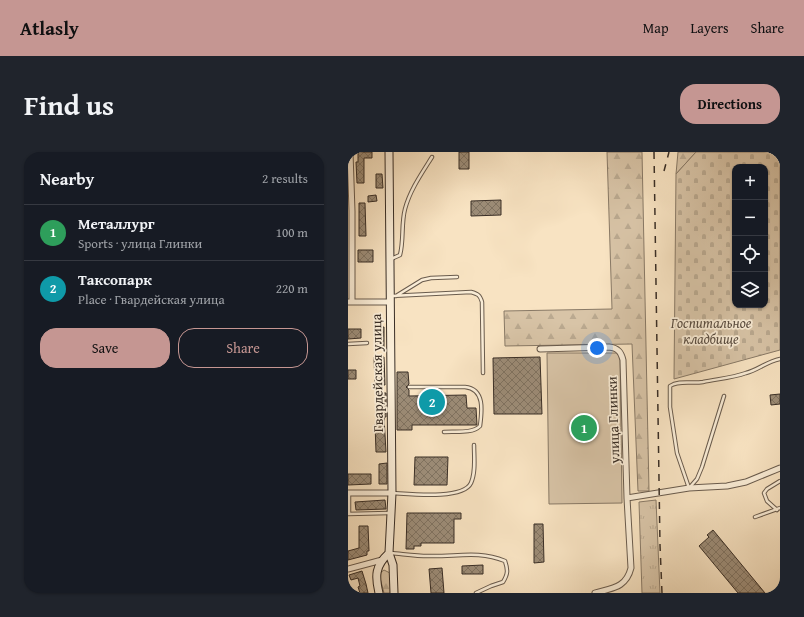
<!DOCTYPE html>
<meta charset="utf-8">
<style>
:root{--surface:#171b24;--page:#20242c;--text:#f1f3f6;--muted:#9ea1a6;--line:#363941;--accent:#c59692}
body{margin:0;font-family:"Gentium Book Plus",serif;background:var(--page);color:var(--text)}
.controls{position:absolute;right:12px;top:12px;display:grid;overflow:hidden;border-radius:8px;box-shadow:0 1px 3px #0004}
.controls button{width:36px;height:36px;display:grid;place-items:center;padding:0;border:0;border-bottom:1px solid var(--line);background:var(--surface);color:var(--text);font:20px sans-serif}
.you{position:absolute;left:249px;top:196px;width:14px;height:14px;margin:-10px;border:3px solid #fff;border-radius:50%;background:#1a73e8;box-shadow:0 0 0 6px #1a73e833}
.badge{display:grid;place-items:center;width:26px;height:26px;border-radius:50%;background:var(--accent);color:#fff;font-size:13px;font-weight:700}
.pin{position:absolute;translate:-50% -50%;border:2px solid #fff;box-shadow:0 1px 4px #0006}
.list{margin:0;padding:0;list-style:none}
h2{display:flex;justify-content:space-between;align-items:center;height:52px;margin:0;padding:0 16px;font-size:17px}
h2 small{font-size:13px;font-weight:400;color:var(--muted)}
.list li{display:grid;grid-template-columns:26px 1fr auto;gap:12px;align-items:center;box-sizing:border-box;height:56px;padding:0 16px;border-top:1px solid var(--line)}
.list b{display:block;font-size:15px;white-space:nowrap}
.list p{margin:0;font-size:13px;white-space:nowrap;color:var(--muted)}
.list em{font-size:13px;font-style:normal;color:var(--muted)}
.actions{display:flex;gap:8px;padding:12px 16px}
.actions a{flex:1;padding:9px 0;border:1px solid var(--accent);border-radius:16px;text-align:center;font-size:14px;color:var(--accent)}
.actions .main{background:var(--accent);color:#111}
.icon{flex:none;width:22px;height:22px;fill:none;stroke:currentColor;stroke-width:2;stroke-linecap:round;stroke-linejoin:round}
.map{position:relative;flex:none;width:432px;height:441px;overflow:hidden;border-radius:16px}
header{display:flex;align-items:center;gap:24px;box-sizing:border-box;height:56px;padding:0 20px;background:var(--accent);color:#111}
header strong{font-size:19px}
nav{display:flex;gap:22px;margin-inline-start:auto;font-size:14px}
.intro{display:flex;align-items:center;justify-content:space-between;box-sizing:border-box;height:96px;padding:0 24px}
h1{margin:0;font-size:28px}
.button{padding:10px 18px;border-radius:16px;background:var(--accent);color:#111;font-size:14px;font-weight:700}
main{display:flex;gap:24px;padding:0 24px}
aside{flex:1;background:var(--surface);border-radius:16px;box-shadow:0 1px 3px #0004}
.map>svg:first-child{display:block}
.grass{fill:url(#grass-tufts);stroke:#887966}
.forest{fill:url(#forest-firs);stroke:#887966}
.cemetery{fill:url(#cemetery-stones);stroke:#887966;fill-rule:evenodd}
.green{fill:#d8c4a7;stroke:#887966}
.building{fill:url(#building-cross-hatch);stroke:#392e26}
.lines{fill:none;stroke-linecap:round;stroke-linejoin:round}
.lane-casing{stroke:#695b4d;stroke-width:4.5}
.street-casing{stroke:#695b4d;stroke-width:7}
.secondary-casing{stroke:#392e26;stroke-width:9}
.lane{stroke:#faedd7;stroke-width:2.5}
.street{stroke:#faedd7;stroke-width:5}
.secondary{stroke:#faedd7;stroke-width:7}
.rail{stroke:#392e26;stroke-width:1.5;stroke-dasharray:7 7;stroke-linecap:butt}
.labels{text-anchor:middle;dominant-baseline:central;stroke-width:3.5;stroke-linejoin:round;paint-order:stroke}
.park-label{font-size:14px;font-style:italic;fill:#594c40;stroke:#faedd7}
.street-label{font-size:14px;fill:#392e26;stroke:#faedd7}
</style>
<header>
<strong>Atlasly</strong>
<nav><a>Map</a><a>Layers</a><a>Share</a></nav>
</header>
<div class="intro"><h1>Find us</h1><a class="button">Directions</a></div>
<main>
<aside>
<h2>Nearby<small>2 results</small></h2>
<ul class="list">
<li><span class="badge" style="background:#2e9e5b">1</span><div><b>Металлург</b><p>Sports · улица Глинки</p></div><em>100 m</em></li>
<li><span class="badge" style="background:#0f9aa8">2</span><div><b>Таксопарк</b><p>Place · Гвардейская улица</p></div><em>220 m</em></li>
</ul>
<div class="actions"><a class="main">Save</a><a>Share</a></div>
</aside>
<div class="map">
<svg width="432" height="441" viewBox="0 0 432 441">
<defs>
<pattern id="grass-tufts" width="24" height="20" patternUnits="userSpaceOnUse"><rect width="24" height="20" fill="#d8c4a7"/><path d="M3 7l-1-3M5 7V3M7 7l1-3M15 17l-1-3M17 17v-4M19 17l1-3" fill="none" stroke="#baa990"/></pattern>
<pattern id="forest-firs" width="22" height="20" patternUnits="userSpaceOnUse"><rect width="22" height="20" fill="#d8c4a7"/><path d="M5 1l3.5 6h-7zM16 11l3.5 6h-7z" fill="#baa990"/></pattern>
<pattern id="cemetery-stones" width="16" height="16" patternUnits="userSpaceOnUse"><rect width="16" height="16" fill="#d8c4a7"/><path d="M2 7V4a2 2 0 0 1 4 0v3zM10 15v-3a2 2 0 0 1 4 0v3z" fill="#baa990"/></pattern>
<pattern id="building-cross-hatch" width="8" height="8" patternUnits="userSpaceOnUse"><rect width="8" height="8" fill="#9c8c77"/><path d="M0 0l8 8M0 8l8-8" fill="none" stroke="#807361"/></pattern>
</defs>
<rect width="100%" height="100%" fill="#f8e3c2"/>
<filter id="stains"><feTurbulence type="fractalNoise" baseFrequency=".005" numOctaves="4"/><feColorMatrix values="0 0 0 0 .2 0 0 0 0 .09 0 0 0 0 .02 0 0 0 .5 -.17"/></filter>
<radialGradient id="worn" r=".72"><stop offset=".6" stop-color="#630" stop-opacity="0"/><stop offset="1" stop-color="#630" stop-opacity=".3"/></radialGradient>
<path class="grass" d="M308,348l4,93h-18l-3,-91z"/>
<path class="forest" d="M259,0h35l7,339h-11l-6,-147 -127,2 -1,-35 108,-2z
M330,0h18l-20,22z
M36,418l6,3 1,20h-7l-5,-19z"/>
<path class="cemetery" d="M348,0h84v198l-106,29 2,-205zM387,15h30v138h-30z"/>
<path class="green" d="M199,201h73l2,150 -73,1z"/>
<path class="building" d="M10,0h14v6h-8v25h-7l-1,-21h2z
M111,0h10v17h-10z
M28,22h6l1,14h-7z
M28,43l1,6 -9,1v-6z
M153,48v15l-30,1v-15z
M11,51h6l1,33h-7z
M10,98h15v12h-15z
M36,175v21l-9,1v-21z
M0,177h13v9l-13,1z
M26,205h10l1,28h-10z
M192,205l2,57h-48l-1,-56z
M0,218h8v9h-8z
M49,220h11l1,12 -3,3 3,3v6l57,-1 1,13h9l1,17h-65v5h-15z
M28,241h10v24h-2l2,35h-10l-1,-28h2z
M432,242v10l-9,1 -1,-10z
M67,305h33l-1,28h-33z
M39,311v21h-8v-20z
M0,322h23v10l-23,1z
M37,348l1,9 -30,1 -1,-8z
M59,361h54v6h-7v24h-33v3h-7v3h-8z
M186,372h9l1,38 -10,1z
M11,374h9l1,25h-2v4l-19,5v-9l11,-3z
M365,378l52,63h-27l-39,-47 10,-9 -2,-2z
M135,413v9h-21v-8z
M94,416l2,25h-13l-2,-24z
M14,419l4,13 2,9h-8l-2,-6 2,-1 -2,-8 -7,2 -2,-5z"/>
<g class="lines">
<defs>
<path id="lane" d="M43,107l9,-4c4,-15 1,-31 5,-46 5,-19 17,-36 27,-52
M43,144l80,-4c7,2 9,3 11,10l1,71
M48,144l26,-16 9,-2 26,-1
M0,192l19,-1
M61,235h56c20,2 17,24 15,39 -8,8 -25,5 -36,6
M342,335l7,-8 5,-12 22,-71
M341,336l-12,-35 -7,-46v-21c9,-6 22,-2 33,-4 14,-3 29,-4 43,-9 12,-3 20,-11 34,-14
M45,341c17,1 70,7 78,-10 5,-11 3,-26 3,-38
M1,342v20
M429,358l-10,-9 -3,-8 3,-4 13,-8
M0,362l41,-1
M407,365l25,-9
M43,401c12,1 25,3 37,3 28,1 50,-6 77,5 3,9 3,13 -2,21l-12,4 -15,7"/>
<path id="street" d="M2,0l2,59v91
M0,150h41
M192,197l69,-2c9,1 12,5 14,13l4,138 4,70c-5,20 -19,20 -36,25
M0,341h44
M279,346l62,-10 38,-2 19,-4 34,-14
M0,417l34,-9"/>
<path id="secondary" d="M41,0l3,341 -3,60 4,12 1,28
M31,441c-4,-17 -4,-27 10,-40"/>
</defs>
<use href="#lane" class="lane-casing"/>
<use href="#street" class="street-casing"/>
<use href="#secondary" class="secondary-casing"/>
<use href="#lane" class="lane"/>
<use href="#street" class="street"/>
<use href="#secondary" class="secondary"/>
<path class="rail" d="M306,0l6,393 2,48
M316,19l5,-19"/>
</g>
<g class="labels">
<g class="park-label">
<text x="363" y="171">Госпитальное<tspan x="363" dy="16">кладбище</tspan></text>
</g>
<g class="street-label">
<text transform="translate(29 221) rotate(-91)">Гвардейская улица</text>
<text transform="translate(265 268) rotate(-92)">улица Глинки</text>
</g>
</g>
<rect width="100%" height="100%" filter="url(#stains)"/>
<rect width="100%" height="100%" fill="url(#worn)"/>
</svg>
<div class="controls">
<button>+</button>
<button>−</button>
<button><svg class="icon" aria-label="locate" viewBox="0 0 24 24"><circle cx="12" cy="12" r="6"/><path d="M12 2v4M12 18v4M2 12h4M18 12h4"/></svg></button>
<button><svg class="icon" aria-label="layers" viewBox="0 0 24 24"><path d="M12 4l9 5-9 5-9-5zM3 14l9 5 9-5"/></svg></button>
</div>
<div class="you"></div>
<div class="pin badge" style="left:236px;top:276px;background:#2e9e5b">1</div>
<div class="pin badge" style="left:84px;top:250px;background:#0f9aa8">2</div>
</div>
</main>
